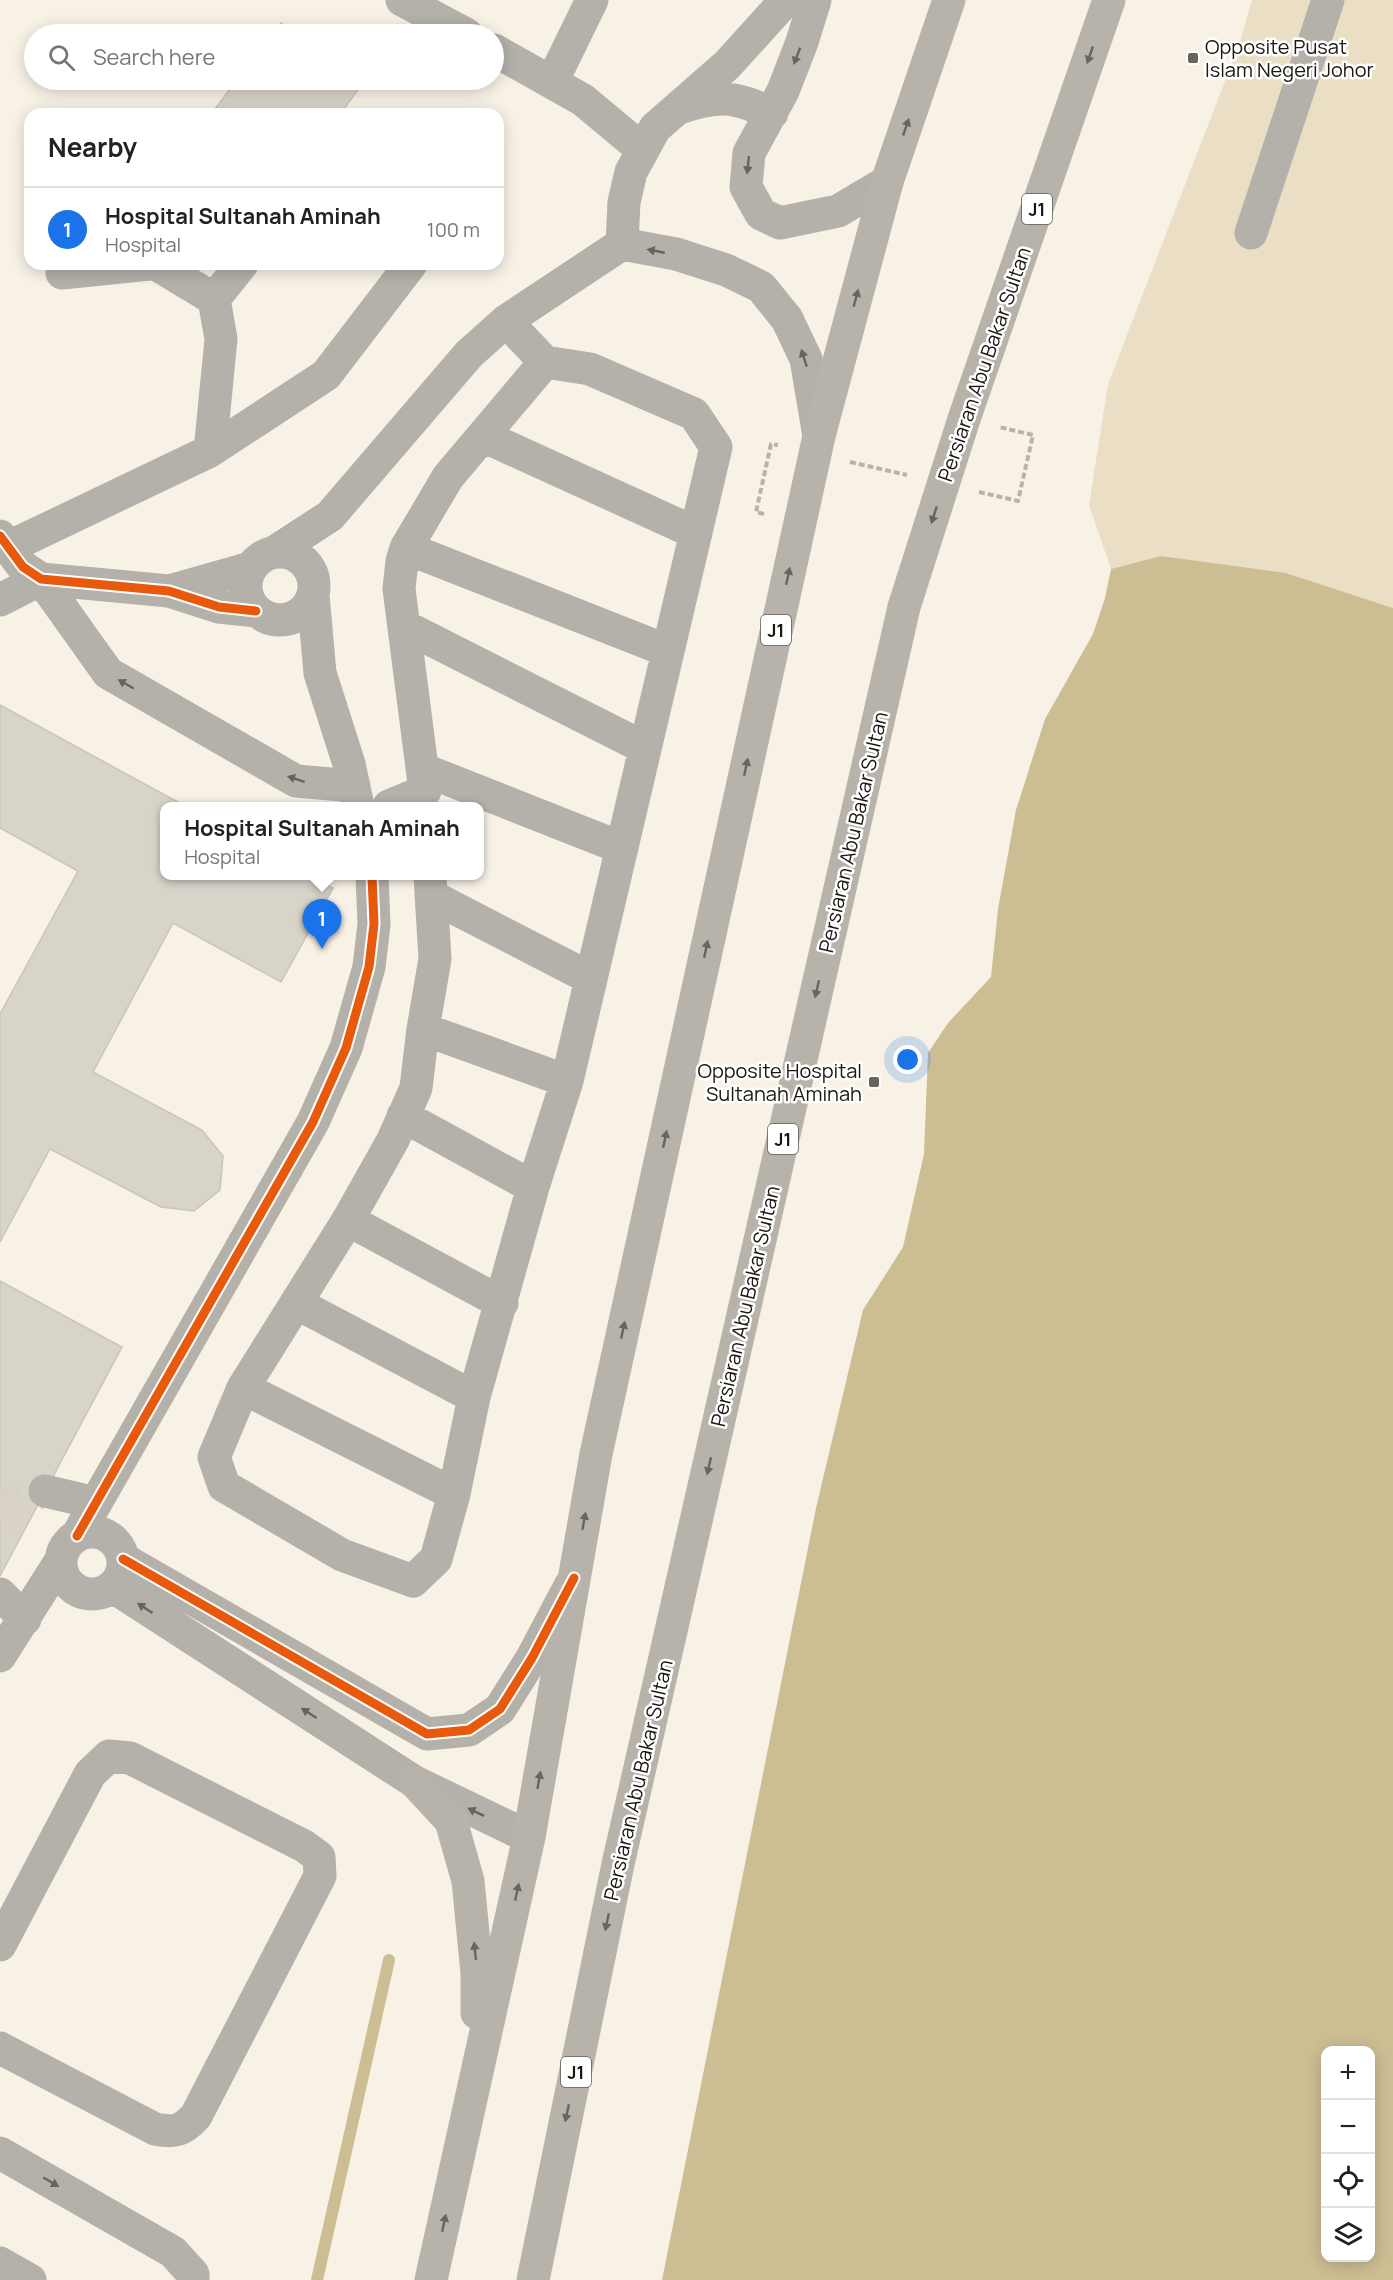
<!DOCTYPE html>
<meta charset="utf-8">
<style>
:root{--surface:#fff;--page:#f6f6f6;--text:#222;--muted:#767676;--line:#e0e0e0;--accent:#1a73e8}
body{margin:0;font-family:Manrope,sans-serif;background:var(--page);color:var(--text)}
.controls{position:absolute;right:18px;bottom:18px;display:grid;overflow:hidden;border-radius:12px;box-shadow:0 3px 15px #0003}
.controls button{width:54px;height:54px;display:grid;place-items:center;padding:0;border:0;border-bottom:2px solid var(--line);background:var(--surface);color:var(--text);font:30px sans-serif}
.you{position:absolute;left:908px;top:1060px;width:21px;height:21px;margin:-15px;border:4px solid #fff;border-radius:50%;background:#1a73e8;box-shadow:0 0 0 9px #1a73e833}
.badge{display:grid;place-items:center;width:39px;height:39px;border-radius:50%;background:var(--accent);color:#fff;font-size:20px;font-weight:700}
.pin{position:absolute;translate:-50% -50px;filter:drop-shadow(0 2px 3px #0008)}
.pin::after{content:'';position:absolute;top:32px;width:21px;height:18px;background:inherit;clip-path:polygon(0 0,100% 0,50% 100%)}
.popup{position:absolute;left:160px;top:802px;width:324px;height:78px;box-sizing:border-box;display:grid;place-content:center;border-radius:12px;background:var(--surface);filter:drop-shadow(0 2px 4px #0005);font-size:20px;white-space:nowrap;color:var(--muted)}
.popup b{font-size:22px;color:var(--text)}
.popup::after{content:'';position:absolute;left:50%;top:100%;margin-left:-12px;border:12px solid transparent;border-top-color:var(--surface)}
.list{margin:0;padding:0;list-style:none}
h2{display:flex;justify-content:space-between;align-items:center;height:78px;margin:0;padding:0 24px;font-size:26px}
h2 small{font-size:20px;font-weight:400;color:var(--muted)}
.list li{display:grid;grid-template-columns:39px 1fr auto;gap:18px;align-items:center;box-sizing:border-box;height:84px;padding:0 24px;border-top:2px solid var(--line)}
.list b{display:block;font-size:22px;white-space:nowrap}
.list p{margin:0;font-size:20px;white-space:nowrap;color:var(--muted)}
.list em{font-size:20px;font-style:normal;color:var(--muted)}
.icon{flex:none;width:33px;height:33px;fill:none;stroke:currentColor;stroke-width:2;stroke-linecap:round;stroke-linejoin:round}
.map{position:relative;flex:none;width:1393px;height:2280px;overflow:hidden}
.search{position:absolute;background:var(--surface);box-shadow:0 3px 15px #0003;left:24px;top:24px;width:480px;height:66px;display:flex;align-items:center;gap:15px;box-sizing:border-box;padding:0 21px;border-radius:33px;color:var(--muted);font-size:22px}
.panel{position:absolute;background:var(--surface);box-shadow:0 3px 15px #0003;left:24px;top:108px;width:480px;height:162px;border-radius:18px}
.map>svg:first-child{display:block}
.green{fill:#eadfc5}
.water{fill:#cdbd93;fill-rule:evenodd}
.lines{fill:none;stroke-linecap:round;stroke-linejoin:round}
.stream{stroke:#cdbd93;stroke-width:12}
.building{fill:#d8d4ca;stroke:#c9c5bb;stroke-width:1.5}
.minor-tunnel{stroke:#d7d1c6;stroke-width:33;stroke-dasharray:33 16;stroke-linecap:butt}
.path{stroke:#b6b3ad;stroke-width:4;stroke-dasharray:6 3;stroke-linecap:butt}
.minor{stroke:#b4b1ab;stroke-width:33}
.major{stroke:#b7b3ab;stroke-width:33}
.cycleway-casing{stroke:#fff;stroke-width:13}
.cycleway{stroke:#e8590c;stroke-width:9}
.oneway{fill:#68655d}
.oneway2{fill:#67645d}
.poi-dot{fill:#68645a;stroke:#fff;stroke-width:2}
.labels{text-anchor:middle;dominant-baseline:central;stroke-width:5;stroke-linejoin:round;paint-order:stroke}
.shield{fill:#fff;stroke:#5f5d57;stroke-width:1.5}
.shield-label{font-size:18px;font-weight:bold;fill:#1a170f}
.poi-label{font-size:20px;fill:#1a170f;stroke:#fff;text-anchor:start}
.street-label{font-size:20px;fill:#1a170f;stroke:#fff}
</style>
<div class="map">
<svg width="1393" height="2280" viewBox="0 0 1393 2280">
<rect width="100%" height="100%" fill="#f8f2e6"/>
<path class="green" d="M1252,0h141v608l-107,-35 -125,-17 -50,13 -22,-64 19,-121 131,-339z"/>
<path class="water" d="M1161,556l125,17 107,35v1672h-731l154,-772 47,-198 40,-63 21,-93 4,-101 20,-30 43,-46 7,-68 18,-99 29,-91 48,-85 12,-36 6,-29zM1326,2050h44v208h-44z"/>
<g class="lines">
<path class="stream" d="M317,2280l72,-320"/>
</g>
<path class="building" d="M281,23l14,11h-23z
M237,80h115l9,6 -21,28h-129z
M0,705l185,101h-21v70h146l23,12 -52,94 -108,-59 -80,149 109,58 21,26 -3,34 -26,21 -33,-4 -111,-58 -50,93v-228l78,-143 -78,-43z
M0,1281l122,66 -122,229z"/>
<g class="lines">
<path class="minor-tunnel" d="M0,1521l15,-22 30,-8"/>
<path class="path" d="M850,462l57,13
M979,492l39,9 15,-66 -34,-8
M764,514l-8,-2 15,-68 7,1"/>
<path class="minor" d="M402,0l64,34
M815,0l-13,42 -19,49 -34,62 -3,34 15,27 19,9 58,-12 49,-29
M494,50l89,50 60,50
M552,82l40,-82
M682,107c40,-13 52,-10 90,6
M1251,233l77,-233
M622,244l2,-42 7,-30 24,-44 72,-63 59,-65
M156,264l58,35 7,40 -11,112
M62,273l88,-9
M214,299l28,-35
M483,436l213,97
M0,536l23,31 18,12 67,94 188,108 58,5
M9,547l201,-96 116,-76 85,-111
M406,548l262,103
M276,551l54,-35 139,-162 37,-33 116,-77 54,10 50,16 35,17 26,32 19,40 13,77
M246 586a34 34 0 1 1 68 0a34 34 0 1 1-68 0Z
M169,591l81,-23
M313,595l7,78 29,91 9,42
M0,600l41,-21 128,12 50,16 37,4
M404,626l241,122
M422,769l200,79
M389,806l36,-15 -26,-202 3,-28 4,-13 42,-71 97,-115
M430,876l5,83 -12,70 -7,59 -23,52 -45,80 -105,168 -29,69 10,29 118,69 71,26 23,-22 18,-65 20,-97 59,-210 34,-106 149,-634 -22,-33 -104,-45 -45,-7 -39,-41
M431,896l159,82
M423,1029l144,52
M403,1116l130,71
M348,1220l154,83
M296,1303l178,94
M243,1388l211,106
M45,1491l51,12
M61 1563a31 31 0 1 1 62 0a31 31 0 1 1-62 0Z
M77,1536l236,-414 33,-74 23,-81 5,-43 -2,-48
M123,1559l304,175 42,-4 31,-21 32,-51 38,-72
M113,1587l302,195 114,55
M0,1594l25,25
M0,1656l61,-96
M0,1945l90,-171 19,-18 21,2 174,88 15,11 1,19 -124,240c-14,15 -21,17 -41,13l-155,-81
M0,2153l173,99 20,22v6
M0,2263l30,17"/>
<path class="major" d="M415,1782l36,39 17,60 9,92v40
M431,2280l98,-443 67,-383 223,-1018 68,-254 62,-182
M533,2280l85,-416 286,-1257 60,-188 145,-419"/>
<defs>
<path id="cycleway" d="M0,536l23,31 18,12 128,12 50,16 37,4
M77,1536l236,-414 33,-74 23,-81 5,-43 -2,-48
M123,1559l304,175 42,-4 31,-21 32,-51 42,-80"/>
</defs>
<use href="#cycleway" class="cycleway-casing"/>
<use href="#cycleway" class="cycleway"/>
</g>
<defs><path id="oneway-solid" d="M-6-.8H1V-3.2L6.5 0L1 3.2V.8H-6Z" transform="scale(1.5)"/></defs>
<g class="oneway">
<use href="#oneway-solid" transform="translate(1090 55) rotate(109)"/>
<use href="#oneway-solid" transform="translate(906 127) rotate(-71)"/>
<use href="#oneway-solid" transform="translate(856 298) rotate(-75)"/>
<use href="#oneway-solid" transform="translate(934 515) rotate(108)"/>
<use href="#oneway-solid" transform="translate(788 576) rotate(-78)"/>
<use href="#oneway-solid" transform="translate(746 767) rotate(-78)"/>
<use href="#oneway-solid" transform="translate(706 949) rotate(-78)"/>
<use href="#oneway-solid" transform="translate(817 989) rotate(103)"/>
<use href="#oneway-solid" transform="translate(665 1139) rotate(-78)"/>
<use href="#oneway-solid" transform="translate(623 1330) rotate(-78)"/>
<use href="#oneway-solid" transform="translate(709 1466) rotate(103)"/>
<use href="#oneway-solid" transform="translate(584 1521) rotate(-80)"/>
<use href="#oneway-solid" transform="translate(539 1780) rotate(-80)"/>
<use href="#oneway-solid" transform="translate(517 1892) rotate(-78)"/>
<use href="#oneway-solid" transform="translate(607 1922) rotate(102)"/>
<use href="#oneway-solid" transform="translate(475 1951) rotate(-96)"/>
<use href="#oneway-solid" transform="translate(567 2113) rotate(102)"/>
<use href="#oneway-solid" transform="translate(444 2223) rotate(-78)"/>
</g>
<g class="oneway2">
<use href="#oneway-solid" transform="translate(797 56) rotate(111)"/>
<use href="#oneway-solid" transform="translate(748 165) rotate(96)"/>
<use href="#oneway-solid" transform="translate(656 251) rotate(-169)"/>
<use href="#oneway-solid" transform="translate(804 358) rotate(-108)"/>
<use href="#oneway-solid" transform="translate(126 684) rotate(-150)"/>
<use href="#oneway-solid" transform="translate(296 779) rotate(-162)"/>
<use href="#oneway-solid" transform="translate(145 1608) rotate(-147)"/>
<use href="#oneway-solid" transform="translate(309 1713) rotate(-147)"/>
<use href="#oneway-solid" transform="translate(476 1812) rotate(-154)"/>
<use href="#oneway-solid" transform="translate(51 2182) rotate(30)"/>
</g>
<g class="poi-dot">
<rect x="1187" y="52" width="12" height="12" rx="3"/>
<rect x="868" y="1076" width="12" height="12" rx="3"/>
</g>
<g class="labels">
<g class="shield">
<rect x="1022" y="194" width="30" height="30" rx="4.5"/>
<rect x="761" y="615" width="30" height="30" rx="4.5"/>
<rect x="768" y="1124" width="30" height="30" rx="4.5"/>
<rect x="561" y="2057" width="30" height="30" rx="4.5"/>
</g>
<g class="shield-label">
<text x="1037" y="209">J1</text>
<text x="776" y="630">J1</text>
<text x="783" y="1139">J1</text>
<text x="576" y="2072">J1</text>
</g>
<g class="poi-label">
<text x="1205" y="46">Opposite Pusat<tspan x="1205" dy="23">Islam Negeri Johor</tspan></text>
<text x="862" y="1070" text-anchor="end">Opposite Hospital<tspan x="862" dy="23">Sultanah Aminah</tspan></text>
</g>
<g class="street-label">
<text transform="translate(984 364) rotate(-71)">Persiaran Abu Bakar Sultan</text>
<text transform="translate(853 832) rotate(-77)">Persiaran Abu Bakar Sultan</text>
<text transform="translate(745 1306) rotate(-77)">Persiaran Abu Bakar Sultan</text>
<text transform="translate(638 1780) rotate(-77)">Persiaran Abu Bakar Sultan</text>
</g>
</g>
</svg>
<div class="controls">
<button>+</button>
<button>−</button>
<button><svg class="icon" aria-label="locate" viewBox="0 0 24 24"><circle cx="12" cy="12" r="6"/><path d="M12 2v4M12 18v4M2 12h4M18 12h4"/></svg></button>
<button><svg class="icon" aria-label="layers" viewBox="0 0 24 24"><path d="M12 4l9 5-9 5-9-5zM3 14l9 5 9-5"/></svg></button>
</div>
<div class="you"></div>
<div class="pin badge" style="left:322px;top:949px">1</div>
<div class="popup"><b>Hospital Sultanah Aminah</b>Hospital</div>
<div class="search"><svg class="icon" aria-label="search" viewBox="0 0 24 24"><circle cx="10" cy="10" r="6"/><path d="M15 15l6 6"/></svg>Search here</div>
<section class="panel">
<h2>Nearby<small></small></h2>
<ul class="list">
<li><span class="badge">1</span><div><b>Hospital Sultanah Aminah</b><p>Hospital</p></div><em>100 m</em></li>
</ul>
</section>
</div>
